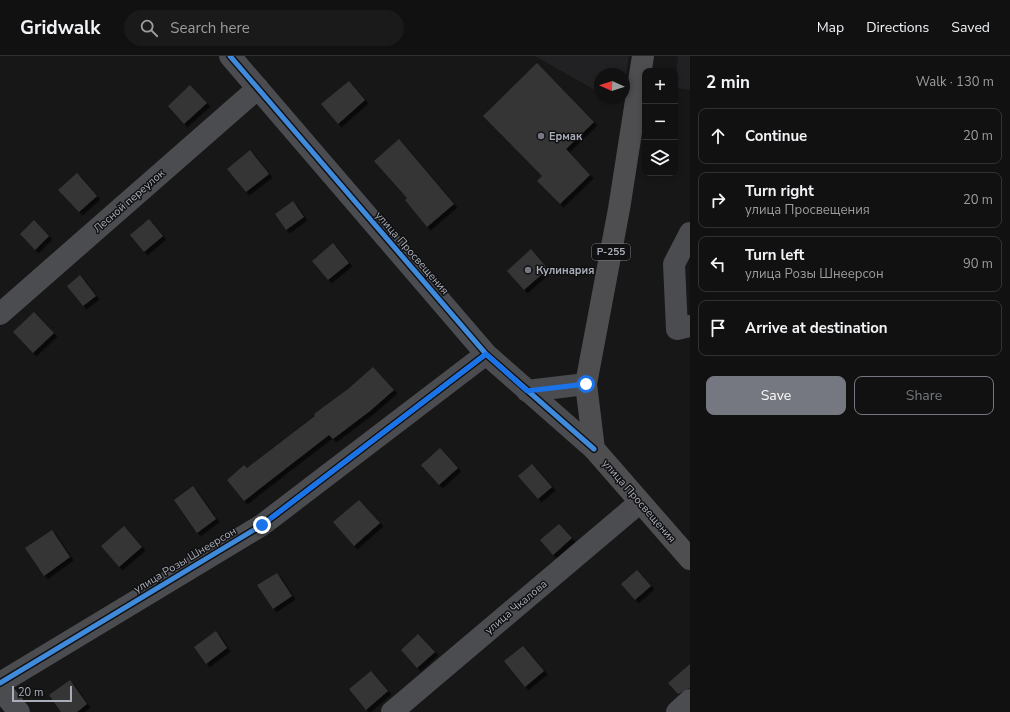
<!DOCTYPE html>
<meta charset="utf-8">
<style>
:root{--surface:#111;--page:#1a1a1a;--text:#f1f3f6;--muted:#9c9d9f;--line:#303131;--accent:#757880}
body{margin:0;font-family:"Nunito Sans",sans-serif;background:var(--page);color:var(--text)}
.controls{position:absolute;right:12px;top:12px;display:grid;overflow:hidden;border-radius:8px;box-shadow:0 2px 6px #0003}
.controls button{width:36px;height:36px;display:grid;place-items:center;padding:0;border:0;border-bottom:1px solid var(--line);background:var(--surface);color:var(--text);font:20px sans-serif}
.compass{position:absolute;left:594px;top:12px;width:36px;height:36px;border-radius:50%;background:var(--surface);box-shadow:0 2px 6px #0003;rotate:273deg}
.scale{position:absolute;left:12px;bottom:10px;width:60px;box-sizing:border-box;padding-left:4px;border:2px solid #a8adb8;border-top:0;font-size:11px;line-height:14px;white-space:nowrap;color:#a8adb8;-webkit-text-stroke:3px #111113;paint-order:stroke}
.stop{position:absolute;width:12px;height:12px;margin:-9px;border:3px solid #1a73e8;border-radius:50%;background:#fff}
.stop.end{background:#1a73e8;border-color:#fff;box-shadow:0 1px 4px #0008}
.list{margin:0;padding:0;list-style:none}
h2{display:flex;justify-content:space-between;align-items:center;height:52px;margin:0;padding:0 16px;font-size:17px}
h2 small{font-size:13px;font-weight:400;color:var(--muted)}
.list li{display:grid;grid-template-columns:26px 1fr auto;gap:12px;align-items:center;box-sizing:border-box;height:56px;margin:0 8px 8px;padding:0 8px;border:1px solid var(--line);border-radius:8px}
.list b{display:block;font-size:15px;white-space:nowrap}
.list p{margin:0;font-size:13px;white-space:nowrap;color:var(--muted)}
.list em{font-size:13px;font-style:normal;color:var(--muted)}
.actions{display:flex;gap:8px;padding:12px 16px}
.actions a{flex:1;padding:9px 0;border:1px solid var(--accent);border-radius:8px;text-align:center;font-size:14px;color:var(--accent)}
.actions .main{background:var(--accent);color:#fff}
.icon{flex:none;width:22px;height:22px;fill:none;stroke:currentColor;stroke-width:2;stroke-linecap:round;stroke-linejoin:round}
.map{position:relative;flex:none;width:690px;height:656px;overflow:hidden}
header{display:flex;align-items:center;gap:24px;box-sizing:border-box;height:56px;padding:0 20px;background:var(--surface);border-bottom:1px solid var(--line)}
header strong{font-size:19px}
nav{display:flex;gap:22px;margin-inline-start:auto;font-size:14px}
.search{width:280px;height:36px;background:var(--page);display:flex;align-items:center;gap:10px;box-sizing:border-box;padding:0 14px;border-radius:22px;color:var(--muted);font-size:15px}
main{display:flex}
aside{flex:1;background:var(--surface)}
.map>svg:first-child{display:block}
.built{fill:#212123}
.building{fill:#353536;filter:url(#shadow)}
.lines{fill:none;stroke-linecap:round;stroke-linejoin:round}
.minor{stroke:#4b4c50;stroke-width:22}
.highway{stroke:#4e4e51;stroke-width:22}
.cycleway-casing{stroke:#111113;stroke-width:8}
.cycleway{stroke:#408adc;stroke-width:5}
.route{stroke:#1a73e8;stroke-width:5}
.poi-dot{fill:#757880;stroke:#111113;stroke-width:1.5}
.labels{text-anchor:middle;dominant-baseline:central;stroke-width:3;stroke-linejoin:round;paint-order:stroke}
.shield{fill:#111113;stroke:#7b7e86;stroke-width:1}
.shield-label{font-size:10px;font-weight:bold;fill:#a8adb8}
.poi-label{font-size:11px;font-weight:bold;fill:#a8adb8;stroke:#111113;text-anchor:start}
.street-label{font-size:11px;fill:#a8adb8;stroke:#111113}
</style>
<header>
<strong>Gridwalk</strong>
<div class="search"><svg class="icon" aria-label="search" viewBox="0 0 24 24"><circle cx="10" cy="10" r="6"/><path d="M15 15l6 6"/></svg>Search here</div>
<nav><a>Map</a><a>Directions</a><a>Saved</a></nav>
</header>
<main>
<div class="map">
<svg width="690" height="656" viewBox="0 0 690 656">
<defs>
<filter id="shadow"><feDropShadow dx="3.5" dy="3.5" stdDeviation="0" flood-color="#0009"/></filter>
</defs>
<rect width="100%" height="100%" fill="#171717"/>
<path class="built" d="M535,0h94l-5,30v-12h-24v19z
M678,0h12v34l-15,-2z"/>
<path class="building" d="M537,7l57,59 -28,27 24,26 -30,29 -23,-23 5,-5 -59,-60z
M349,25l16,19 -27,24 -17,-20z
M190,29l17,18 -23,21 -16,-18z
M399,83l55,65 -27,23 -22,-27 2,-2 -33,-37z
M250,94l19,24 -23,18 -19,-23z
M77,117l20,23 -18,16 -21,-22z
M293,145l11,16 -18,13 -11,-16z
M149,163l14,17 -19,16 -14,-17z
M34,164l15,16 -14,14 -15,-16z
M333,187l16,20 -21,17 -16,-19z
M531,193l17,20 -24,21 -17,-19z
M80,219l16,21 -13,10 -16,-20z
M34,256l20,21 -21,20 -20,-21z
M373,311l21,23 -24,21 -37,28 -4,-4 -85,66 -17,-21 17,-15 3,3 68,-52 -1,-2 34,-25z
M440,392l18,20 -19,17 -18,-20z
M532,408l20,23 -14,12 -20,-23z
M193,430l23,33 -19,14 -23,-33z
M359,444l21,23 -26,23 -21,-24z
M559,468l13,14 -19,17 -13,-15z
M124,470l18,21 -23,20 -18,-21z
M52,474l18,27 -26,19 -19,-28z
M637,514l14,16 -16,14 -14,-16z
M277,517l15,23 -19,13 -16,-24z
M216,575l11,17 -21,16 -12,-17z
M418,578l17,18 -18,16 -16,-18z
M523,590l21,25 -19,16 -21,-26z
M690,608v24l-12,6 -10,-11z
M371,615l17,20 -22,19 -17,-21z
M70,624l17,24 -10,8h-16l-12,-17z"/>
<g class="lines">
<path class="minor" d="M230,0l256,298 108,95
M690,177l-16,31 3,65 13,-3
M0,258l258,-226
M527,335l59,-7
M0,627l262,-158 224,-171
M0,633l19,23
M392,656l247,-209
M677,656l13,-12"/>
<path class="highway" d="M643,0l-24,153 -33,175 8,65 96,110"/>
<defs>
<path id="cycleway" d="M230,0l256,298 108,95
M0,627l262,-158 224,-171"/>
</defs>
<use href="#cycleway" class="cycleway-casing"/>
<use href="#cycleway" class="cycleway"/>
</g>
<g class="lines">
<path class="route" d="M262,469l224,-171 41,37 59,-7"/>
</g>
<g class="poi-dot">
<circle cx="541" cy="80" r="4"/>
<circle cx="528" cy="214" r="4"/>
</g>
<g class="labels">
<rect class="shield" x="592" y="188" width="38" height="16" rx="3"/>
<g class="shield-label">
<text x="611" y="196">Р-255</text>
</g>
<g class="poi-label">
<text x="549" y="80">Ермак</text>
<text x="536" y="214">Кулинария</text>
</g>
<g class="street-label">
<text transform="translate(129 145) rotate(-41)">Лесной переулок</text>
<text transform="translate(412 197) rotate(49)">улица Просвещения</text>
<text transform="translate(639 445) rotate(49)">улица Просвещения</text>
<text transform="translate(185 504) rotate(-31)">улица Розы Шнеерсон</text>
<text transform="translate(516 551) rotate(-40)">улица Чкалова</text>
</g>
</g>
</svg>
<div class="controls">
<button>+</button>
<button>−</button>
<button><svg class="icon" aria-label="layers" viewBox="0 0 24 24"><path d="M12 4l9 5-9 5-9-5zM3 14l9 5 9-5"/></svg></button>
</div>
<svg class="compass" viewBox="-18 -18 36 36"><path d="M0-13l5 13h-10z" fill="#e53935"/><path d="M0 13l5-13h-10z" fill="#9c9d9f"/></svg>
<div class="scale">20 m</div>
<div class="stop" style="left:586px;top:328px"></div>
<div class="stop end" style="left:262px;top:469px"></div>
</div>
<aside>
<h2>2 min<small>Walk · 130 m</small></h2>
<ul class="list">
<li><svg class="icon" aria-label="ahead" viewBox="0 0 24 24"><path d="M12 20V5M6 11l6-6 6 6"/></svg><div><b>Continue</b></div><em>20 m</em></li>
<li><svg class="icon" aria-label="right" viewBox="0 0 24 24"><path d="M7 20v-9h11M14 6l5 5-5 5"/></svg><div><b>Turn right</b><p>улица Просвещения</p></div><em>20 m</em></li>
<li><svg class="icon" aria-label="left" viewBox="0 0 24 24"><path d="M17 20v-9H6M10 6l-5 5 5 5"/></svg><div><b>Turn left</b><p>улица Розы Шнеерсон</p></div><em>90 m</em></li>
<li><svg class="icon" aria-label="arrive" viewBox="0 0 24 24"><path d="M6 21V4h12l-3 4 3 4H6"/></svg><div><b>Arrive at destination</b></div></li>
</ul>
<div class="actions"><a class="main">Save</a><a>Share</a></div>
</aside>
</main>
